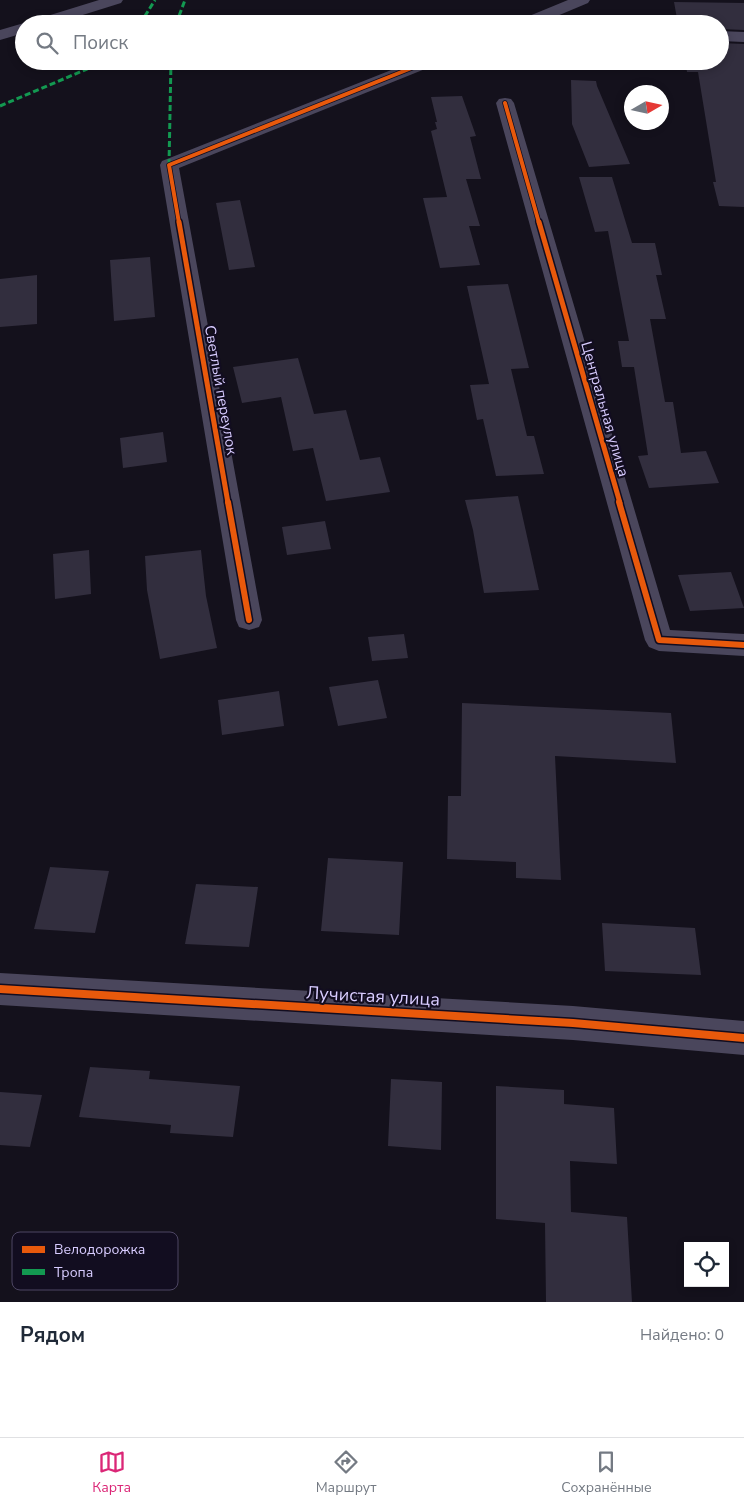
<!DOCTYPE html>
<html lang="ru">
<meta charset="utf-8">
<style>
:root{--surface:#fff;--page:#f2f2f3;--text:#1f2937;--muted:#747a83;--line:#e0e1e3;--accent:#db2777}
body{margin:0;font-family:"Nunito Sans",sans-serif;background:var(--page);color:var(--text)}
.controls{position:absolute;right:15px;bottom:15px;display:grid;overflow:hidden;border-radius:0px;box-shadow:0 2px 8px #0003}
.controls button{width:45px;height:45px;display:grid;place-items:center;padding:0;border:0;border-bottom:1px solid var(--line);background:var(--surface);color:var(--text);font:25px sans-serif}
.compass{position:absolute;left:624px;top:85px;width:45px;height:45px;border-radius:50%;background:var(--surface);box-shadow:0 2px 8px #0003;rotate:81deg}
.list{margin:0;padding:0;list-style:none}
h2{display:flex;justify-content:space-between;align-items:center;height:65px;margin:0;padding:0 20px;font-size:21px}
h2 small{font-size:16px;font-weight:400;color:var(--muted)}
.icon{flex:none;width:28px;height:28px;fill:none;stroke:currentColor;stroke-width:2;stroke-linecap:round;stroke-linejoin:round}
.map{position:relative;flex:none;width:744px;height:1302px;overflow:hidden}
.search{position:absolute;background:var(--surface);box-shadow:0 2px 8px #0003;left:15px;right:15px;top:15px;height:55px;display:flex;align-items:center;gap:12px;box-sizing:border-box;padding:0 18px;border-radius:28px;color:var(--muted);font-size:19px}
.sheet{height:135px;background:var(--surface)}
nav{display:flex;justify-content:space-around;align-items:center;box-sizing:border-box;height:70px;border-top:1px solid var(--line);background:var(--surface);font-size:14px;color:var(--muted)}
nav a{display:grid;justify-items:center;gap:2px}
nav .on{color:var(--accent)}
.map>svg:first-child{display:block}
.building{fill:#322e3e}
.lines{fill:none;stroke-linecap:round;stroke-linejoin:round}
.street{fill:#4a465c;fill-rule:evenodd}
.quiet{stroke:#139951;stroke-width:3;stroke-dasharray:6 3;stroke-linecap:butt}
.cycleway-far3-casing{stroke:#120d20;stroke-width:5.5}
.cycleway-far2-casing{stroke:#120d20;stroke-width:8}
.cycleway-far1-casing{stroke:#120d20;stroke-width:9}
.cycleway-casing{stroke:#120d20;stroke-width:11}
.cycleway-far3{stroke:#e8590c;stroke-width:4}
.cycleway-far2{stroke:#e8590c;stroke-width:5}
.cycleway-far1{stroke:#e8590c;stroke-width:6}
.cycleway{stroke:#e8590c;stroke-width:8}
.labels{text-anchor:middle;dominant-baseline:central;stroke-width:4.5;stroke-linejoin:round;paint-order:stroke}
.street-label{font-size:15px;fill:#d8ccff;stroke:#120d20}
.near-street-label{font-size:18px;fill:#d8ccff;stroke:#120d20}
.key{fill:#120d20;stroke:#4d4663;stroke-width:1}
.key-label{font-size:14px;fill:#d8ccff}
</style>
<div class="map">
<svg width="744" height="1302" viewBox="0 0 744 1302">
<rect width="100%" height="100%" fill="#14111c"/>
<path class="building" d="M674,2l70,1v27l-24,-1v-5h-42z
M720,43l24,1v163l-25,-1 -6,-24h3l-18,-110h-11l-2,-11h35z
M571,80l25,1 1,5 33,78 -41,3 -17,-43z
M462,96l14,40 -6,1 11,42h-15l14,47h-11l11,39 -40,3 -17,-70 24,-1 -16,-66 6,-2 -2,-7h2l-6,-25z
M579,177h33l20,66h23l7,32h-6l10,44h-16l15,83h8l8,51 25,-2 13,32 -70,5 -11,-32 10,-1 -14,-88h-12l-4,-26h11l-21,-110 -13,1z
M240,200l15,67 -26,3 -13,-67z
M150,257l5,60 -41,4 -4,-61z
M37,275v49l-37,3v-48z
M508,284l21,84 -18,1 16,67h7l10,38 -48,2 -13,-57 -6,1 -7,-35 19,-1 -22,-98z
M298,358l16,56 32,-4 14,50 20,-3 10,35 -64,9 -13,-53 -20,3 -12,-54 -39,6 -9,-36z
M163,432l4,30 -44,6 -3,-30z
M518,496l21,94 -55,3 -11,-63 -8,-30z
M325,521l6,28 -44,6 -5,-28z
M89,550l2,44 -36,5 -2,-45z
M201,550l5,46 11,52 -57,11 -13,-69 -2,-34z
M731,572l13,36 -54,3 -12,-36z
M404,634l4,24 -36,3 -4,-24z
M378,680l9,38 -49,8 -9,-39z
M279,691l5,35 -62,9 -4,-35z
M462,703l209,10 5,50 -121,-7 6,124 -45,-2v-16l-69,-3 1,-63h13z
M328,858l75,4 -4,73 -78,-4z
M50,867l59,4 -14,62 -61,-4z
M196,884l62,3 -9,60 -64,-3z
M602,923l93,5 6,47 -96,-4z
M90,1067l60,4 -1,8 91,7 -7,51 -63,-4 1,-8 -92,-8z
M391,1079l51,3 -1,68 -53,-4z
M496,1086l68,4v14l50,4 3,56 -47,-3 1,51 56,5 5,85h-86l-1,-79 -49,-4z
M0,1092l42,3 -12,52 -30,-2z"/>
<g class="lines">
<path class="street" d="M99,0h24l-2,3 -67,21h-25l2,-3z
M568,0h22l-2,3 -50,21h-23l2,-3z
M24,23l2,1h-2v9l-24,7v-10z
M720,31l24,1v10l-24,-1z
M414,61h23l-2,4 -256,103 83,452 -3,7 -10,3 -10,-3 -3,-7 -76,-455 2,-4z
M505,98l6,1 3,4 156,527 74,4v22l-85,-5 -10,-4 -4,-7 -149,-537 3,-4z
M0,973l573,33 171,15v34l-171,-15 -573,-35z"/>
<path class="quiet" d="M140,24l15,-24
M176,24l9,-24
M0,106l87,-37 12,-8
M169,165l2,-104"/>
<defs>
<path id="cycleway-far3" d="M505,103l34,120
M179,223l-10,-58 260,-104"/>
<path id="cycleway-far2" d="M179,222l49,281
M539,222l81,281"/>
<path id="cycleway-far1" d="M228,502l21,118
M619,502l40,138 85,5"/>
<path id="cycleway" d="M0,989l573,34 171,15"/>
</defs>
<use href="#cycleway-far3" class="cycleway-far3-casing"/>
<use href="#cycleway-far2" class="cycleway-far2-casing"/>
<use href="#cycleway-far1" class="cycleway-far1-casing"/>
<use href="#cycleway" class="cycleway-casing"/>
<use href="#cycleway-far3" class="cycleway-far3"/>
<use href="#cycleway-far2" class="cycleway-far2"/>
<use href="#cycleway-far1" class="cycleway-far1"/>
<use href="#cycleway" class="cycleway"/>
</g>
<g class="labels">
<g class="street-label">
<text transform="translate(221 390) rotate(80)">Светлый переулок</text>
<text transform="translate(605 409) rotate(74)">Центральная улица</text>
</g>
<g class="near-street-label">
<text transform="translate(373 996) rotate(3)">Лучистая улица</text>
</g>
</g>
<rect x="12" y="1232" width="166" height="58" rx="8" class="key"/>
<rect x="22" y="1246" width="23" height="7" fill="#e8590c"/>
<rect x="22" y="1269" width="23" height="6" fill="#139951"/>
<g class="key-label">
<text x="54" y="1254">Велодорожка</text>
<text x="54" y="1277">Тропа</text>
</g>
</svg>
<div class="controls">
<button><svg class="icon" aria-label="locate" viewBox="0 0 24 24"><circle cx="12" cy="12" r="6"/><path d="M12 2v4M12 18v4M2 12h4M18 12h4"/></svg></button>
</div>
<svg class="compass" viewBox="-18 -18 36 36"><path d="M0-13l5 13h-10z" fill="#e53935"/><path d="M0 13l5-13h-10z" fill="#747a83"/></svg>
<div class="search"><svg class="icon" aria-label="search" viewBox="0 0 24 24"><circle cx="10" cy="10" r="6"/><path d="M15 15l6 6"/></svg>Поиск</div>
</div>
<section class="sheet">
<h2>Рядом<small>Найдено: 0</small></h2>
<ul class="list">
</ul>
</section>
<nav>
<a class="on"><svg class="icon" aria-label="map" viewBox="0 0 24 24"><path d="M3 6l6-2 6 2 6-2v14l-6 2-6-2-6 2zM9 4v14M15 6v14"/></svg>Карта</a>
<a><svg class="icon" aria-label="directions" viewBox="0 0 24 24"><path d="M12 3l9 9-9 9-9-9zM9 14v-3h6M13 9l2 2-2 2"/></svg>Маршрут</a>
<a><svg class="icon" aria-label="saved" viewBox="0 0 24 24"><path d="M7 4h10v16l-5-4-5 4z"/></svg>Сохранённые</a>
</nav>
